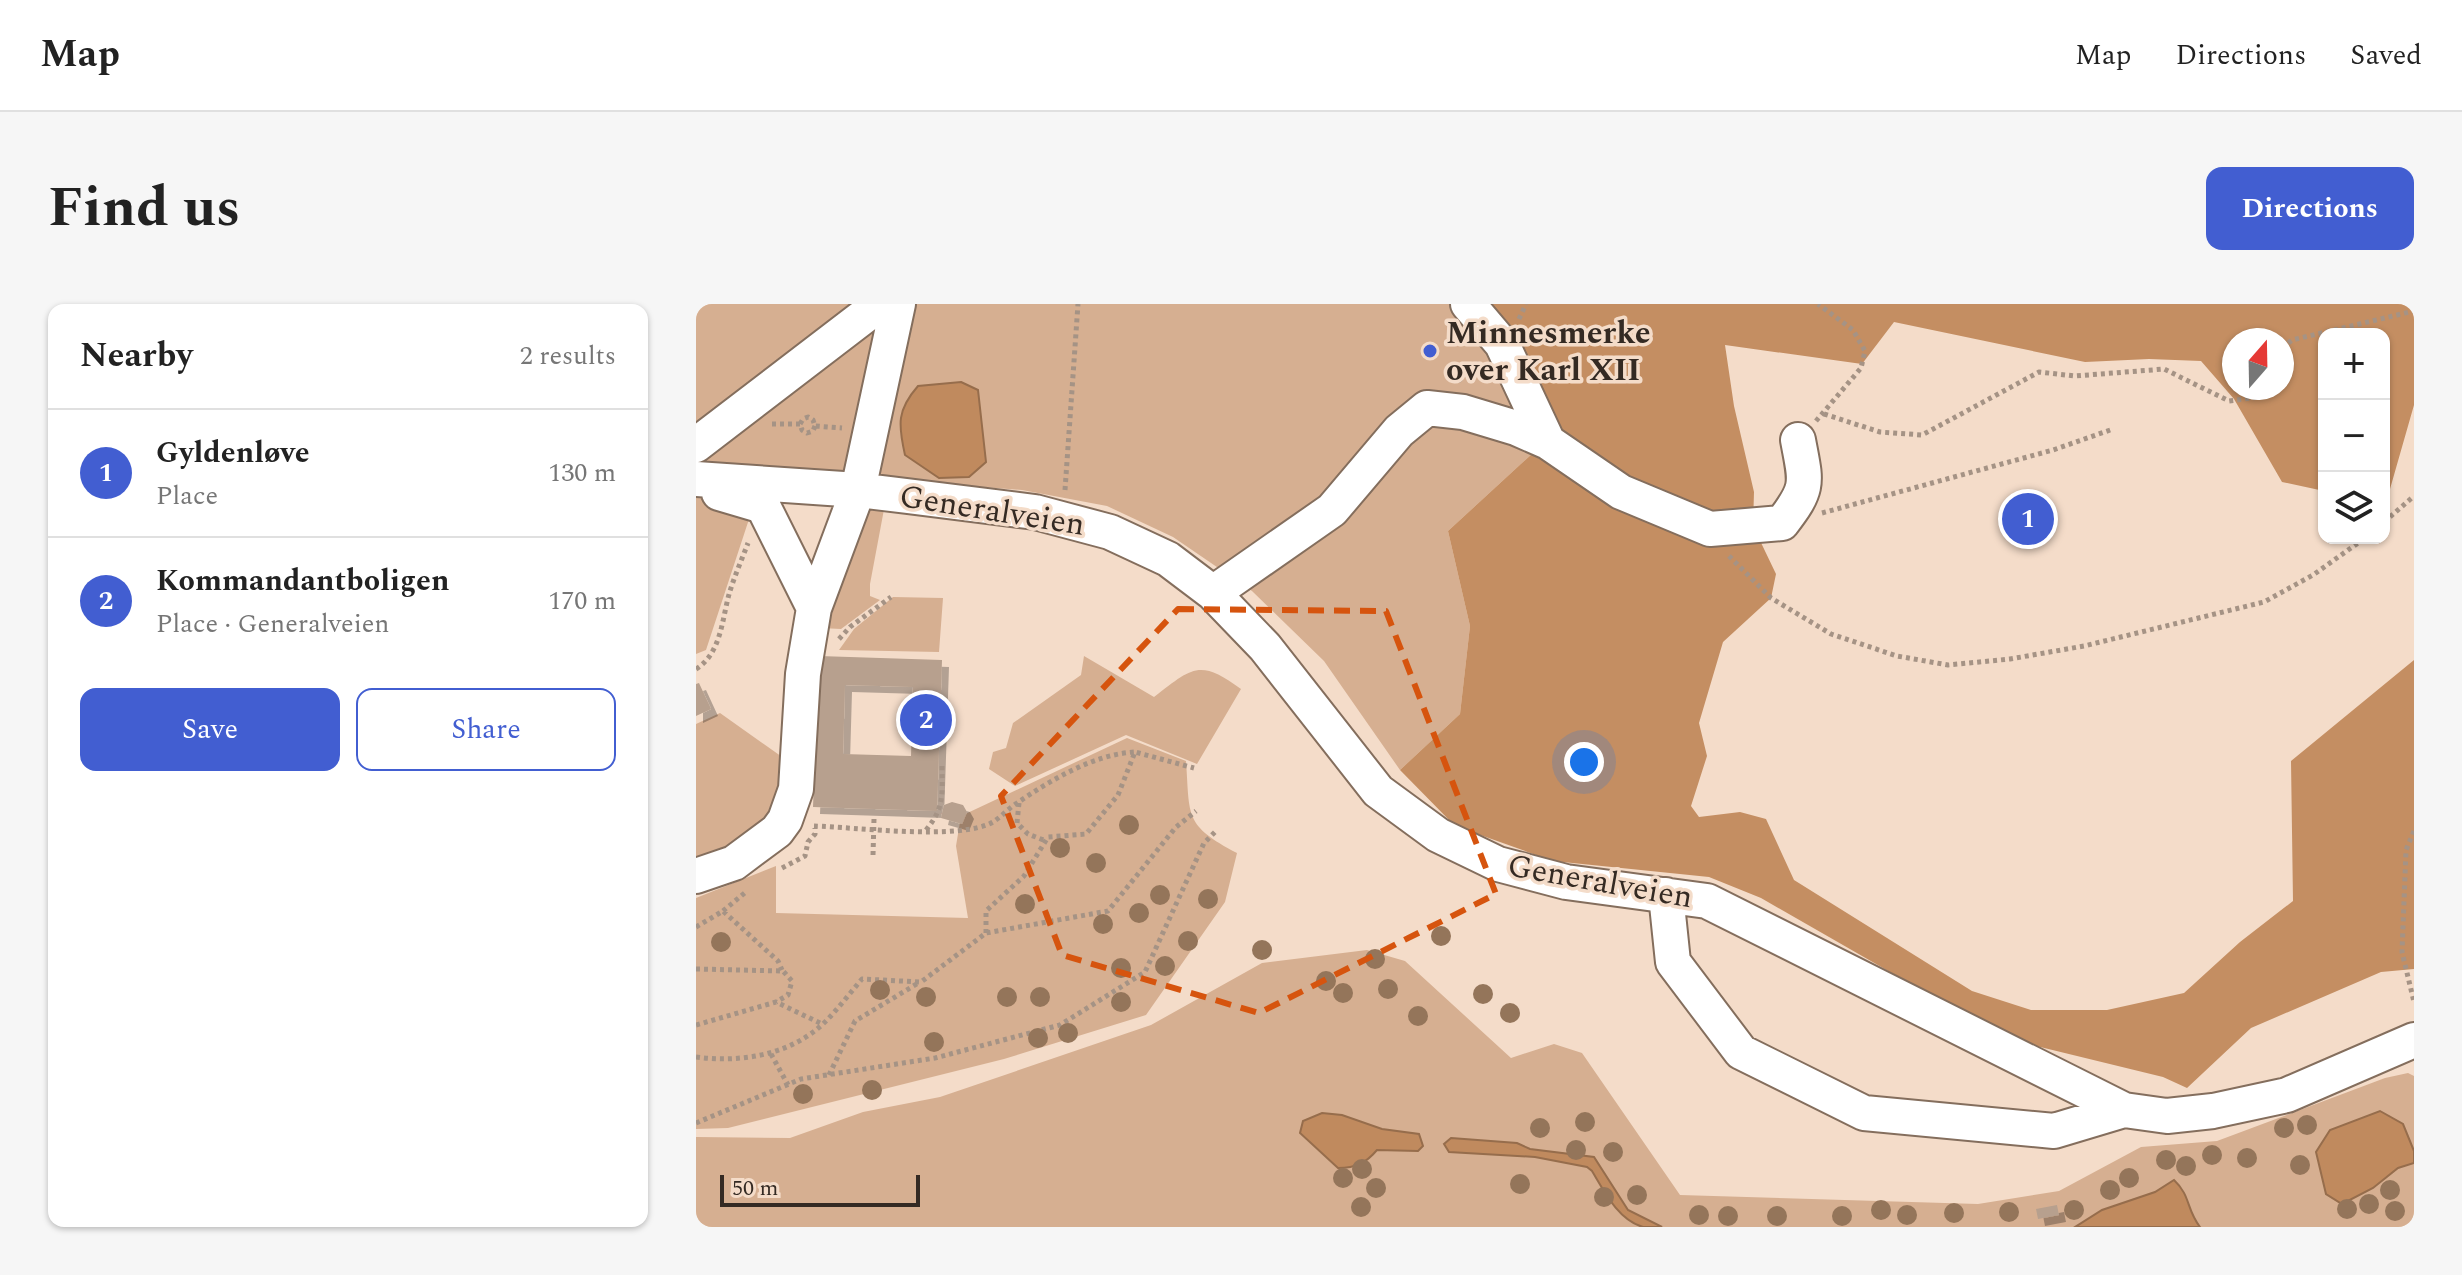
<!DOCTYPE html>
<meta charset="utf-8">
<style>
:root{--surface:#fff;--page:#f6f6f6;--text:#222;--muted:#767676;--line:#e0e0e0;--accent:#425ed1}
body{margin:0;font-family:Spectral,serif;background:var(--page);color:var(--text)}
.controls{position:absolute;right:24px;top:24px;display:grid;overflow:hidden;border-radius:16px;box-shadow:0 2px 6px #0004}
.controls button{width:72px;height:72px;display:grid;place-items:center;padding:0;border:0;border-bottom:2px solid var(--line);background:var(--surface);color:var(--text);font:40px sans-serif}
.compass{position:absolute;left:1526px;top:24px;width:72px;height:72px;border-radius:50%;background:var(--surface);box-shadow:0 2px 6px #0004;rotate:20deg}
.scale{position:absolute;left:24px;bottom:20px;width:200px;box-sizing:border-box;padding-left:8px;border:4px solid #342a23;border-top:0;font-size:22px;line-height:28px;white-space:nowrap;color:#342a23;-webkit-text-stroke:6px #f4dcc9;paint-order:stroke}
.you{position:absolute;left:888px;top:458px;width:28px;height:28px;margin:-20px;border:6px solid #fff;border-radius:50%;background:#1a73e8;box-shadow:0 0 0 12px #1a73e833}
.badge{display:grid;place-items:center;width:52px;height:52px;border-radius:50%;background:var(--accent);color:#fff;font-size:26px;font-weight:700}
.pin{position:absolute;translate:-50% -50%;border:4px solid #fff;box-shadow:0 2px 8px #0006}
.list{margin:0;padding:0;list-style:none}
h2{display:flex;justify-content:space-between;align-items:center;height:104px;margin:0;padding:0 32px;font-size:34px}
h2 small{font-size:26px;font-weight:400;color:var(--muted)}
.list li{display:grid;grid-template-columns:52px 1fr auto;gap:24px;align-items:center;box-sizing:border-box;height:128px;padding:0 32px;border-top:2px solid var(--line)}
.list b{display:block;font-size:30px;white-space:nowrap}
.list p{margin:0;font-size:26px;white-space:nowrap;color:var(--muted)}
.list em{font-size:26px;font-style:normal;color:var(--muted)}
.actions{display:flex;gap:16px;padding:24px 32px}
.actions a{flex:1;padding:18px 0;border:2px solid var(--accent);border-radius:16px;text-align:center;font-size:28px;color:var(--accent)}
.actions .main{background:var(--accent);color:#fff}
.icon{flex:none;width:44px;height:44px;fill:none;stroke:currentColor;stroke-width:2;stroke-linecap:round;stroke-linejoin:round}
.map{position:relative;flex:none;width:1718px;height:923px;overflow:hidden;border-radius:16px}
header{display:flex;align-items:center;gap:48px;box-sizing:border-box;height:112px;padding:0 40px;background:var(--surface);border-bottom:2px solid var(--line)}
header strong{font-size:38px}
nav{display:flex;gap:44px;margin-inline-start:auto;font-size:28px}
.intro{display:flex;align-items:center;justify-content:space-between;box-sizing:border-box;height:192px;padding:0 48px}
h1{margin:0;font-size:56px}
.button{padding:20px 36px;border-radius:16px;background:var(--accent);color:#fff;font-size:28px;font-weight:700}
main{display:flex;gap:48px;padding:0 48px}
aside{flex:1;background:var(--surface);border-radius:16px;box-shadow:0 2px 6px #0004}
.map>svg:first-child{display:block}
.green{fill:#d6af91}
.forest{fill:#c48e62;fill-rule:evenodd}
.water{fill:#c08a5e;stroke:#966d4c;stroke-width:2}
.building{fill:#b7a08e;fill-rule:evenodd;filter:url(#shadow)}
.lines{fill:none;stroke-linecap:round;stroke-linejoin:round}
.minor-casing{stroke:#846e5d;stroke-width:38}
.path{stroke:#a59385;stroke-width:5;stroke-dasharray:4 4;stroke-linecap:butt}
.minor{stroke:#fff;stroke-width:34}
.tree{fill:#94755a}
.marked{fill:none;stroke:#d6540e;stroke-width:6;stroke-dasharray:16 10;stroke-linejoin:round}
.poi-dot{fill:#425ed1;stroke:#f4dcc9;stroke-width:3}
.labels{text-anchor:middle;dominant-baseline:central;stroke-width:7;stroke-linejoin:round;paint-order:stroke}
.poi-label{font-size:32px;font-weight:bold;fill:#342a23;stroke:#f4dcc9;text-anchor:start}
.street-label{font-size:32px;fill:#342a23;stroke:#f4dcc9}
</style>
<header>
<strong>Map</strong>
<nav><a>Map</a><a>Directions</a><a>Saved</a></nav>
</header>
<div class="intro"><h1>Find us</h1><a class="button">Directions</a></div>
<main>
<aside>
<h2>Nearby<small>2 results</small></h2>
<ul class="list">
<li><span class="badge">1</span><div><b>Gyldenløve</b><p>Place</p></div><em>130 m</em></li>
<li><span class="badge">2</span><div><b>Kommandantboligen</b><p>Place · Generalveien</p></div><em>170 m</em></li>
</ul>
<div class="actions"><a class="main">Save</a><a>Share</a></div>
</aside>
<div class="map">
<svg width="1718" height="923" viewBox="0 0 1718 923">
<defs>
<filter id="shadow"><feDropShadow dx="7" dy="7" stdDeviation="0" flood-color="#0004"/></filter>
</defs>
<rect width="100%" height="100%" fill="#f4dcc9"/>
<path class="green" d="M0,0h168l-168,124z
M192,0h603l68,125 -111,102 22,95 -10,88 -60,56 -76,-109 -72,-70 -79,-54 -66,-31 -85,-16 -326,-25v-9z
M0,190l57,13 -47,143 -10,4z
M167,199l22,1 -15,80v12l10,4 -39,29 -20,-1z
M197,293l50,1 -4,54 -100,-2 15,-21z
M388,352l70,41c38,-29 45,-39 87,-8l-44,75 -71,-29 -111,51 -26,-17 4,-17 13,-4 7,-25 68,-48z
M24,409l65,46 -11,50 -30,31 -48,25v-141z
M431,434l59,23c4,56 -2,64 51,92l-12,49 -79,113 -142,44 -276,69 -32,1v-231l80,-32v47l192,5 -12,-72 5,-30z
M671,646l38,11 106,97 43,-14 28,9 98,142 298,9 81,-13 82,-44 76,-6 168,-63 23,-5 6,3v151h-1718v-90l94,1 73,-26 77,-15 211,-72 111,-62z"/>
<path class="forest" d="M795,0h923v101l-28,98 -2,-169h-60v157l-42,-9 -48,-83 -33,-38 -52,-2 -64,3 -191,-40 -32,42 -137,-19 9,61 20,86 -1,34 23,48 -5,24 -48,44 -24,81 8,33 -16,50 8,11 41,-5 26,7 28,61 178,111 59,19h76l77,-17 56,-51 53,-41 -2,-140 123,-101v309l-33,3 -130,56 -64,60 -24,-11 -139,-34 -134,-71 -129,-74 -52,-21 -156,-16 -98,-35 -55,-56 60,-56 10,-88 -22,-95 111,-102zM1538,36h48v48h-48z"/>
<path class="water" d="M265,78l17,8 8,72 -17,15 -30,1 -34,-23c-7,-31 -8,-45 13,-69z
M1684,807l23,13 11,27v12l-16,5 -25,20 -31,16 -16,-10 -10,-42 14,-22z
M626,809l20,2 40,14 37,5 4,12 -5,5 -41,-1c-11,13 -21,18 -39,18l-38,-35 3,-12z
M755,834l66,5 13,6 64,8 34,53 34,17c-6,0 -14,0 -19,0 -25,-7 -39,-36 -51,-56l-5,-4 -52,-10 -86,-5 -5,-8z
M1478,876c17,16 12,29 26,47h-125l27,-17 53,-18z"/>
<path class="building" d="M123,352l123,4 -5,151 -124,-4zM149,381l68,2 -2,69 -68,-2z
M3,379l12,26 -15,7v-32z
M256,498l11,3 4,7 -5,12 -21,-6 3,-13z
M1361,901l2,10 -21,4 -2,-10z"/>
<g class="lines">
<defs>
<path id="minor" d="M772,0l34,40 46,98
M0,141l184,-141
M0,175l162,11 49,6 128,16 75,20 58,27 45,34 52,54 113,144 60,44 60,29 68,18 141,19 417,209 43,6 46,-5 74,-16 127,-55
M23,189l44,13 51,102
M517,289l119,-83 67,-79 28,-23 36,4 53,16 32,14 73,50 89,37 72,-6c28,-36 24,-40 16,-83
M0,572l38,-13 43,-32 8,-11 11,-31 7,-115 11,-66 44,-118 40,-186
M970,591l7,67 68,90 123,61 190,18 70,-21"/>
</defs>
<use href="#minor" class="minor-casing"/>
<path class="path" d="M823,15l7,-15
M1586,44l10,-8 122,-29
M762,77l23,-19
M1128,110l56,18 42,3 117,-63 36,4 89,-7 65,32 30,-4 5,-9
M1120,117l45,-53 4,-17 -12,-21 -35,-26
M76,120h28
M119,122l-2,5 -6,2 -5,-3 -2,-6 3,-5 5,-2 5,3 2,6 27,2
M369,186l13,-186
M1126,209l231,-63 60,-21
M1688,218l30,-26
M1033,252l42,42 60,36 66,22 51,9 62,-6 74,-13 180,-44 49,-27 52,-37
M143,335l11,-12 41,-30
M0,365c26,-16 26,-52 34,-78 5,-16 12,-32 18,-48
M323,499l-2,20 11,11 18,7
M118,522c40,1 146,15 179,-4 8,-5 16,-14 24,-19 34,-23 77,-49 118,-51
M230,526c19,-23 16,-36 16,-64
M1718,527l-8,19 -4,102 12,50
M177,551l1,-36
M86,564l23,-12 3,-14 7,-8v-6
M27,607l24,-20
M0,623l27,-16 55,50 4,9
M290,629v-22l38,-35 24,-39 38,-3 32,-39 17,-43 59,16
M0,665l87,2 9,10 -4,14 -12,7
M0,721l80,-23 46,22
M75,750l17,31
M0,753c45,6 95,-2 129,-35 13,-13 25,-29 37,-43l59,3 65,-49 122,-22 68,-84 20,-16
M133,771l26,-54 65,-39
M0,819l105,-44 134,-21 125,-33 85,-53 59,-129 12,-12"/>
<use href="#minor" class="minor"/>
</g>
<g class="tree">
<circle cx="433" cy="521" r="10"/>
<circle cx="364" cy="544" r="10"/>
<circle cx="400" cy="559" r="10"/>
<circle cx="464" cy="591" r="10"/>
<circle cx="512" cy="595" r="10"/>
<circle cx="329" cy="600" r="10"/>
<circle cx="443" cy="609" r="10"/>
<circle cx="407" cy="620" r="10"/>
<circle cx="745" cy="632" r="10"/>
<circle cx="492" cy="637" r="10"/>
<circle cx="25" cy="638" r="10"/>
<circle cx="566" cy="646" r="10"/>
<circle cx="679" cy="655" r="10"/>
<circle cx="469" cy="662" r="10"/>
<circle cx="425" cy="664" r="10"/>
<circle cx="630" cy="677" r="10"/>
<circle cx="692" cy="685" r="10"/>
<circle cx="184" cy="686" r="10"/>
<circle cx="647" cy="689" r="10"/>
<circle cx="787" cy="690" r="10"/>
<circle cx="230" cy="693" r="10"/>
<circle cx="311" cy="693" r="10"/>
<circle cx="344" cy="693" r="10"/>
<circle cx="425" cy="698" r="10"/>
<circle cx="814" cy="709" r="10"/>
<circle cx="722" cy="712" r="10"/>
<circle cx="372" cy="729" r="10"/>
<circle cx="342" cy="734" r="10"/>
<circle cx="238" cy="738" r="10"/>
<circle cx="176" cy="786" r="10"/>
<circle cx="107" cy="790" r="10"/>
<circle cx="889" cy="818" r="10"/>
<circle cx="1611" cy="821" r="10"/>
<circle cx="844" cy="824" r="10"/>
<circle cx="1588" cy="824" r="10"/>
<circle cx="880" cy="846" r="10"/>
<circle cx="917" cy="848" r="10"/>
<circle cx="1516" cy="851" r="10"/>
<circle cx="1551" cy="854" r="10"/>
<circle cx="1470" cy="856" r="10"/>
<circle cx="1604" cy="861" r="10"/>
<circle cx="1490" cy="862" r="10"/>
<circle cx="666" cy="865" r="10"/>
<circle cx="647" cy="874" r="10"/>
<circle cx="1433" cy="874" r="10"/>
<circle cx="824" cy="880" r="10"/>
<circle cx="680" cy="884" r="10"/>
<circle cx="1414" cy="886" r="10"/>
<circle cx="1694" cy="886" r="10"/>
<circle cx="941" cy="891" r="10"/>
<circle cx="908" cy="893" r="10"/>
<circle cx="1673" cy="900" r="10"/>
<circle cx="665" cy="903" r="10"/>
<circle cx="1651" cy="905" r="10"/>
<circle cx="1185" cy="906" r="10"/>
<circle cx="1378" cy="906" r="10"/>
<circle cx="1699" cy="907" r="10"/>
<circle cx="1313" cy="908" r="10"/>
<circle cx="1258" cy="909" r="10"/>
<circle cx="1003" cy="911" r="10"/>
<circle cx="1211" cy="911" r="10"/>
<circle cx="1032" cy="912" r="10"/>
<circle cx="1081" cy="912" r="10"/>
<circle cx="1146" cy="912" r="10"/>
</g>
<path class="marked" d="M482,305l208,2 110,283 -237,119 -197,-58 -61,-159z"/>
<circle class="poi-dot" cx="734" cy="47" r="8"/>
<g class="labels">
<g class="poi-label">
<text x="750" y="29">Minnesmerke<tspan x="750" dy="37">over Karl XII</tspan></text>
</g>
<g class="street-label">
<text transform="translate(296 207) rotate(9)">Generalveien</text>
<text transform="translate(904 578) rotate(10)">Generalveien</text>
</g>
</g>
</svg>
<div class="controls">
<button>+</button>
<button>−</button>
<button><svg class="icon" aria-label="layers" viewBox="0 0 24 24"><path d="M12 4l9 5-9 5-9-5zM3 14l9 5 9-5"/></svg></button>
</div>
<svg class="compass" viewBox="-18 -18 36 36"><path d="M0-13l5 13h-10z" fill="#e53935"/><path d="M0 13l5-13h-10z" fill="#767676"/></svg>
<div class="scale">50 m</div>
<div class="you"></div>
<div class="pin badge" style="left:1332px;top:215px">1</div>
<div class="pin badge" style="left:230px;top:416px">2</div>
</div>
</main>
